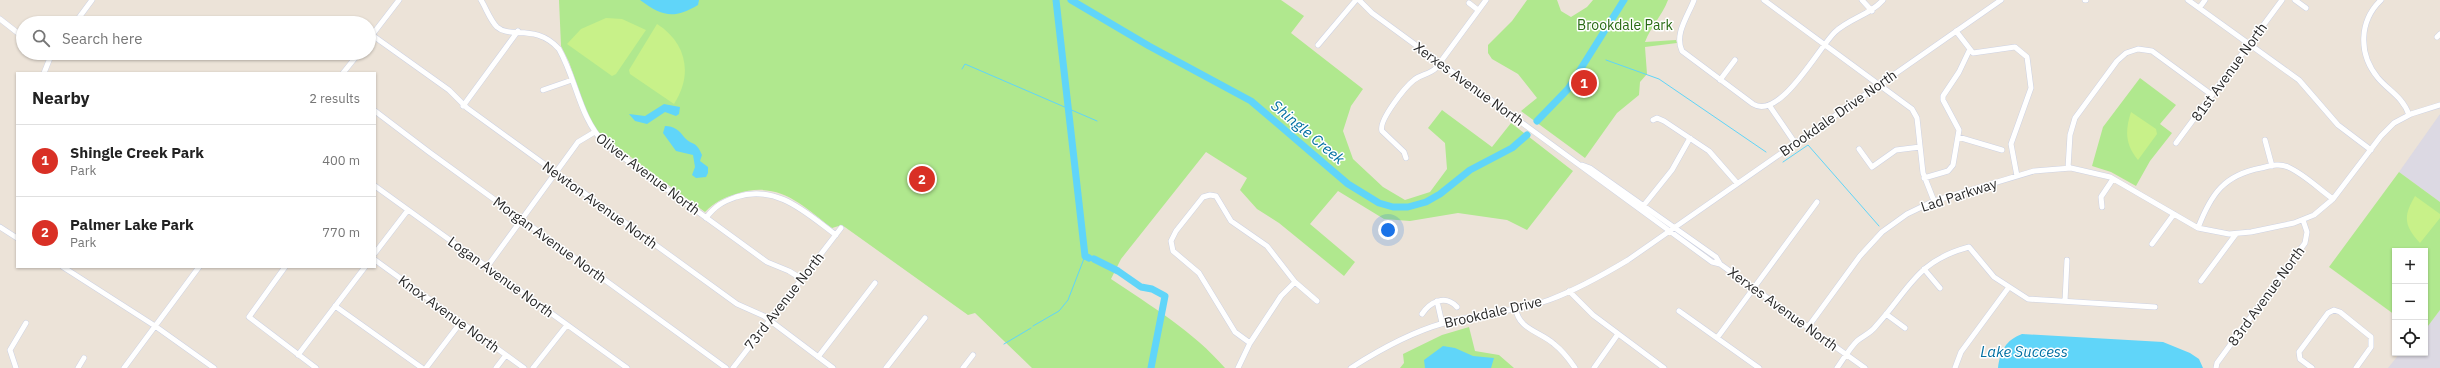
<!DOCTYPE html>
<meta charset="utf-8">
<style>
:root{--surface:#fff;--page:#f2f2f2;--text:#222;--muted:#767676;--line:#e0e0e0;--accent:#d93025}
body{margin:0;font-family:"IBM Plex Sans",sans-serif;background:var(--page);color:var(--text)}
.controls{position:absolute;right:12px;bottom:12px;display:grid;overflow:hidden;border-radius:0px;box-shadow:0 1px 3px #0004}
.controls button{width:36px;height:36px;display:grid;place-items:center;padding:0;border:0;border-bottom:1px solid var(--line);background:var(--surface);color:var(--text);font:20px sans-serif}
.you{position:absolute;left:1388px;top:230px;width:14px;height:14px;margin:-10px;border:3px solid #fff;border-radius:50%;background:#1a73e8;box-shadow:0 0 0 6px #1a73e833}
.badge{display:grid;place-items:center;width:26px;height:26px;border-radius:50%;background:var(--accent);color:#fff;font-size:13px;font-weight:700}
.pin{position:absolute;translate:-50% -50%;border:2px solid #fff;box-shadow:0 1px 4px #0006}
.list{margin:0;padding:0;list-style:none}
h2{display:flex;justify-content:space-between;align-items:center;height:52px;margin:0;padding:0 16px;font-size:17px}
h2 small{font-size:13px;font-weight:400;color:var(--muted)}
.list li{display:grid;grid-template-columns:26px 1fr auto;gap:12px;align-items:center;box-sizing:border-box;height:72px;padding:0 16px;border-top:1px solid var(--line)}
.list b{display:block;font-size:15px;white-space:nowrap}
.list p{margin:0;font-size:13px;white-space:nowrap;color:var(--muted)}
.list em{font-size:13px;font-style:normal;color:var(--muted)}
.icon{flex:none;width:22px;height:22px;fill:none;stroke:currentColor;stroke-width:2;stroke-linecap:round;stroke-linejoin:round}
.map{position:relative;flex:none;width:2440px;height:368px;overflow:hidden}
.search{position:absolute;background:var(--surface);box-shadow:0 1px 3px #0004;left:16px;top:16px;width:360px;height:44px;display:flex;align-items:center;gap:10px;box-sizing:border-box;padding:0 14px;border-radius:22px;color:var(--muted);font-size:15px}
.panel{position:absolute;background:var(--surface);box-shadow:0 1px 3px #0004;left:16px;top:72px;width:360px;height:196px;border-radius:0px}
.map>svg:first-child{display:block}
.industrial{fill:#dcd9e3}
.green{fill:#b0e88e}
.pitch{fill:#c8f189}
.water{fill:#60d5f9}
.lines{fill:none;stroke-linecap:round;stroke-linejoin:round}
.stream{stroke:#60d5f9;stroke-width:1}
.river{stroke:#60d5f9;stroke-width:7}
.minor-casing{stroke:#cdd2e3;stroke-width:6}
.minor{stroke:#fff;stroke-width:5}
.labels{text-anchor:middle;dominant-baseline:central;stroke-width:3;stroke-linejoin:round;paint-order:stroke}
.park-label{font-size:14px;fill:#286a13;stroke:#fff}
.street-label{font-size:14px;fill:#282828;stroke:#fff}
.water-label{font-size:15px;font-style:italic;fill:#0270a2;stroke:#fff}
</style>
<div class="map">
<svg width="2440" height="368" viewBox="0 0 2440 368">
<rect width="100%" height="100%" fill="#ece3d8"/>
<path class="industrial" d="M2440,114v88l-41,-30z
M2440,310v58h-52l12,-15h25v-23z"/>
<path class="green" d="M559,0h722l23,16 -13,17 72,56 -12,17 -8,25 10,28 30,28 22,13 25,-8 17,-23 -2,-26 -17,-15 14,-18 50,37 19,-24 62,48 -46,59 -20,-10 -49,-7 -48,8 -26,-2 -46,-28 -28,33 45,38 -11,14 -65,-53 -22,-14 -17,-19 7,-12 -41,-26 -85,107 -10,20c40,27 82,52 114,89h-193l-57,-55 -7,2 -126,-90 -10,3c-31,-24 -54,-48 -96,-34 -13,4 -21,8 -31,18l-108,-80 -8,-13 -20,-57 -8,-16z
M1527,0h30l4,11 10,6 16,-10 6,-7h75c-6,16 -17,26 -23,42l31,-2 1,3 -32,4 2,27 -7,8 -1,13 -22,18 -32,45 -64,-47 16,-13 -19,-24 -26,-15 -4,-6v-8l24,-24z
M2140,78l36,27 -16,19 12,9 -22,28 -14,25 -25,-14 -19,-6 11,-39z
M2399,172l41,30v108l-15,20v-79h-30v64l-66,-48z
M1469,327l6,24 24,4 15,13h-114l4,-5 -1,-9 39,-19z"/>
<path class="pitch" d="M606,18l16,1 24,11 -30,44 -4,2 -45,-32 14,-15z
M657,24c30,19 36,51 17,80l-44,-30 -1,-4z
M2131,112l25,17 1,5 -19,26c-13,-16 -13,-29 -7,-48z
M2415,196l25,18v4l-20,25c-16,-18 -17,-26 -5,-47z"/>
<path class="water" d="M640,0h59l-1,5c-24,14 -35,12 -58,-5z
M664,104l16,3 -1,7 -3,2 -11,-4 -18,12 -12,-3 -6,-7 16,2z
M665,126c9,0 14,4 19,11 8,9 12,3 18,18l-2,6 8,6v6l-2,4 -10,1 -4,-3 3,-8 -2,-12 -17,-4 -13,-18z
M2022,334l141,8 27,11 9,6 4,9h-205c2,-17 8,-28 24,-34z
M1443,346l12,2 18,8 21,2 -3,10h-66l-1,-8z"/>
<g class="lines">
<path class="stream" d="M1606,60l53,19 107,73
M962,69l3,-5 132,57
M1783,162l25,-17 71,81
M1033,326l26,-15 9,-11 17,-44
M1004,344l27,-16"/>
<path class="river" d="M1056,0l29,256 4,2
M1071,0l78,46 102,55 97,83 31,19 14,4h15l18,-5 14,-8 30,-24 42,-22 15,-13
M1537,121l31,-32 56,-89
M1094,259l24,12 23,16 11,2 13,7 -14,72"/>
<defs>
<path id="minor" d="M481,0c5,8 9,20 16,27 13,12 39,-4 62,22 18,32 20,68 46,95l162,118 22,9 13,8
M1359,0l13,13 340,249 8,2 145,104
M1694,0c-6,16 -20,34 -12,51l71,53c27,17 66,-57 82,-72 15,-14 35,-17 48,-32
M1764,0l148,109 5,9 6,55 11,28
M1862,0l10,11
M2085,0h1
M2188,0l111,80 39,45 33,25
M2295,0l11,8
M2381,0c-22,21 -23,54 -3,78 11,13 25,19 31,37
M1469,3l9,7
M2200,7l5,-7
M0,19l23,18
M75,23l17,-23
M1956,31l17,22 42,-6 12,10 4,31 -20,56 6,32
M372,35l77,55 18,18 270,196 27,12 69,52
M2437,37l3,-3
M369,39l30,-39
M1318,45l38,-45
M44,73l8,-20
M343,73l16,-20
M1720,80l15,-20
M543,90l29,-10
M1769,105l26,38
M463,106l55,-75
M375,111l54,41 297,216
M1653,120l4,-2 7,3 45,30 28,32
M1958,137l44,13
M2265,140l7,26
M2176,143l106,-143
M1859,149l13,18 24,-17 24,-3
M1406,158l-2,-6 -22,-21c-4,-10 23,-44 32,-51 7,-6 15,-5 22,-12l50,-68
M1582,165l8,3 126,89 4,7
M2068,168l2,-33 5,-17 42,-57 9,-8 12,-4 14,2 60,44
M1924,178l24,-7 5,-6 6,-35 -16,-30v-4l16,-24 10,-21
M375,186l252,182
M1644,205l28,-35 18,-32
M2102,207l-1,-10 12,-18
M706,218c9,-12 16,-16 30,-21 41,-13 69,15 100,38
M0,227l17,11
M2198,228c13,-34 26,-53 63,-60 9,-2 18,-5 27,-1 16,7 31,22 45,32
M2152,244l22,-30
M375,253l33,-43
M375,260l149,108
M63,267l92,59 59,42
M285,267l-36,50 67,51
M487,267l91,-125 15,-9
M1924,269l16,19
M2201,281l35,-47
M1295,282l22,19
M1569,291l24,24 71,53
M1437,301l5,22
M2065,301l2,-41
M335,306l87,62
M1516,309c2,20 25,23 38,35 9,7 15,15 21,24
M1679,311l80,57
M1422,314c8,-12 23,-20 35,-7
M1886,314l19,14
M1808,327l52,-71 22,-24 25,-18 27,-13 100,-30 37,-3 39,9 88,51 31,6 22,-2 43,-9 20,-8 19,-16 48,-63 13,-13 17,-9 29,-9
M1717,338l100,-136
M298,355l67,-88
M818,357l57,-74
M16,368l-6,-18 16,-27
M78,368l6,-10
M124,368l75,-101
M426,368l35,-46
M496,368l10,-13
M533,368l34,-43
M733,368l108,-140
M886,368l39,-50
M963,368l10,-13
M1238,368l12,-25 -15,-11 -36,-59 -26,-22 -2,-10 5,-10 27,-34 7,-2 6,1 15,25 36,25 28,36 -14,14 -31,47
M1351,368c28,-18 61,-36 93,-45 35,-10 71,-11 105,-23 27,-10 54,-25 79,-40l373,-260
M1594,368l24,-34
M1837,368c6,-8 12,-19 20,-27 6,-5 14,-8 19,-15 33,-36 40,-65 93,-79l25,30 34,22 127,8
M1955,368l6,-16 48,-65
M2216,368l1,-5 88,-120 2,-11 -4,-12
M2312,368l-12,-9 -1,-7 29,-39 6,-3 6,2 31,25v10l-15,21"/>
</defs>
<use href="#minor" class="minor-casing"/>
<use href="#minor" class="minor"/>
</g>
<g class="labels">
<g class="park-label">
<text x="1625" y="25">Brookdale Park</text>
</g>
<g class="street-label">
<text transform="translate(2229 72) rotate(-54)">81st Avenue North</text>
<text transform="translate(1469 84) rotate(36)">Xerxes Avenue North</text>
<text transform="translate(1838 113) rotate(-35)">Brookdale Drive North</text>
<text transform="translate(648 174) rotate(37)">Oliver Avenue North</text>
<text transform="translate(1959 195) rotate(-18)">Lad Parkway</text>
<text transform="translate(600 205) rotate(36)">Newton Avenue North</text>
<text transform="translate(550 240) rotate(36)">Morgan Avenue North</text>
<text transform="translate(501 277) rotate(36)">Logan Avenue North</text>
<text transform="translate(2266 296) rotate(-54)">83rd Avenue North</text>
<text transform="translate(784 301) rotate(-52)">73rd Avenue North</text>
<text transform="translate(1783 309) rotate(36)">Xerxes Avenue North</text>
<text transform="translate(1493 312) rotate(-13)">Brookdale Drive</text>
<text transform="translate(449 314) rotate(36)">Knox Avenue North</text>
</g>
<g class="water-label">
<text transform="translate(1308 132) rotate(40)">Shingle Creek</text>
<text x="2024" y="351">Lake Success</text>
</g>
</g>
</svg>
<div class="controls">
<button>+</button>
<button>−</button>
<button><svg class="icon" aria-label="locate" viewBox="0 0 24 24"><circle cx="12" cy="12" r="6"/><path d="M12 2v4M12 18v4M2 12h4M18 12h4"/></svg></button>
</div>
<div class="you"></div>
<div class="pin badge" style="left:1584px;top:83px">1</div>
<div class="pin badge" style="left:922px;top:179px">2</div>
<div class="search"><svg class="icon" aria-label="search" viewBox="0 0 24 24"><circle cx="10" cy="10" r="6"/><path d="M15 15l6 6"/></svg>Search here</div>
<section class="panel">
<h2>Nearby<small>2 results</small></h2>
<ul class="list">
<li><span class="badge">1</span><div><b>Shingle Creek Park</b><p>Park</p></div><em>400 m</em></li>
<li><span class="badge">2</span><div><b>Palmer Lake Park</b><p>Park</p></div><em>770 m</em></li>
</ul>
</section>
</div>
